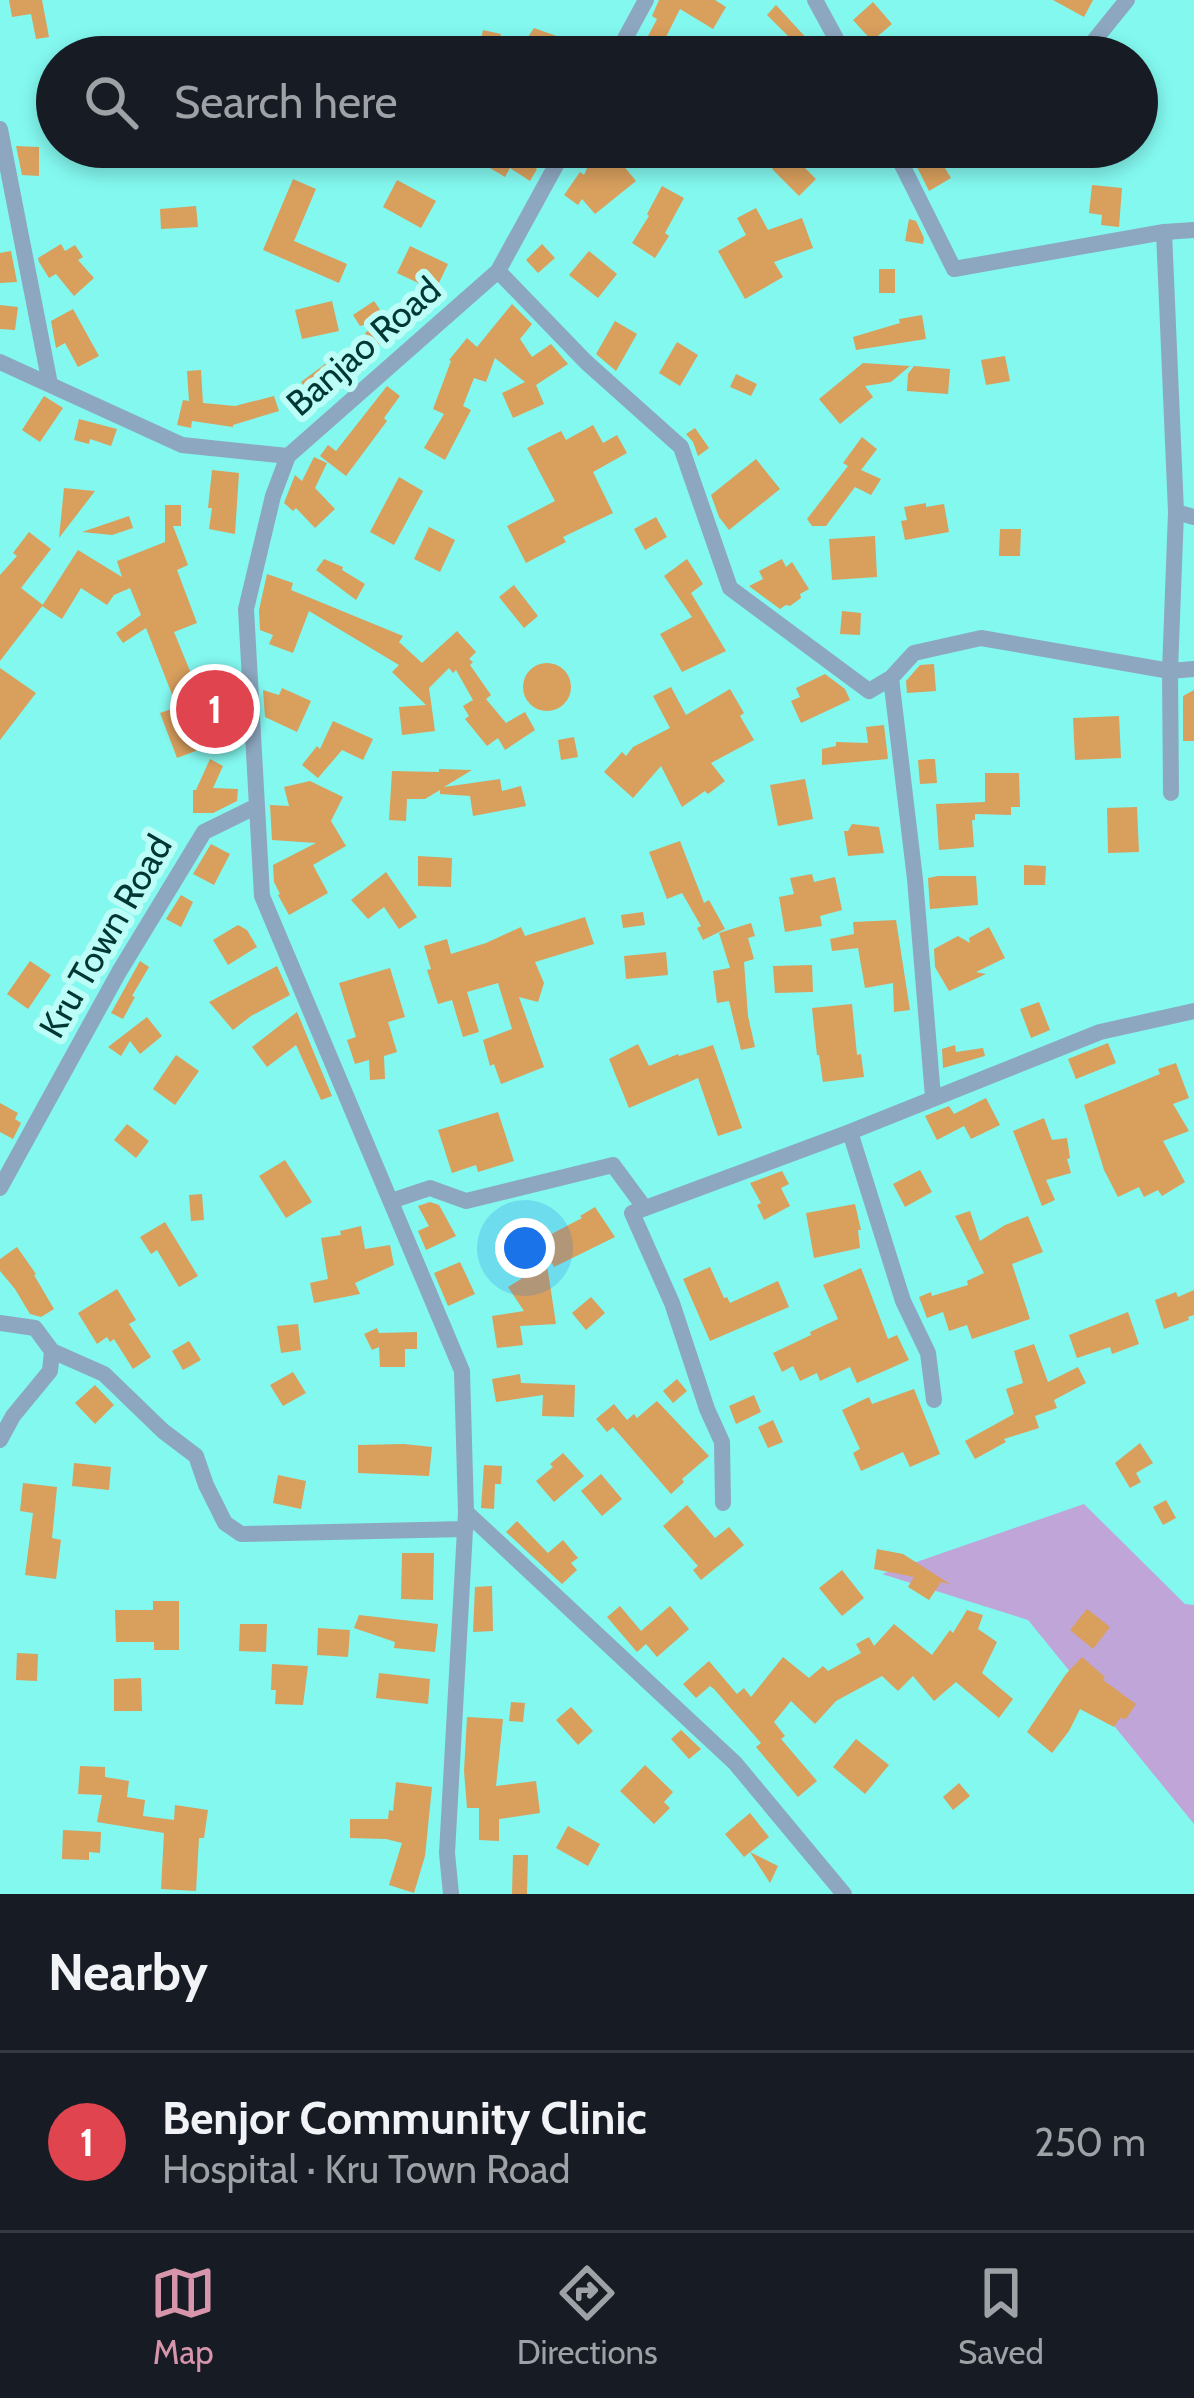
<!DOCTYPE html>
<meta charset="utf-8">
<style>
:root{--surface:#171b24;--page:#242831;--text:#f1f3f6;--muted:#9ea1a6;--line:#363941;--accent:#d695ab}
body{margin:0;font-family:Cabin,sans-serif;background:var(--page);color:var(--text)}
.you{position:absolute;left:525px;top:1248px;width:42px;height:42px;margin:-30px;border:9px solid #fff;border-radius:50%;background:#1a73e8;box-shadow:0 0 0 18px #1a73e833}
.badge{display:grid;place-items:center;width:78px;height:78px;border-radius:50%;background:var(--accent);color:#fff;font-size:39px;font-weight:700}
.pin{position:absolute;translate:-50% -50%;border:6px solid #fff;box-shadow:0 3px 12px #0006}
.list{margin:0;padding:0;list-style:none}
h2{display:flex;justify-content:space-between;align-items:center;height:156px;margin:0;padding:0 48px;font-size:51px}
h2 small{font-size:39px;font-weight:400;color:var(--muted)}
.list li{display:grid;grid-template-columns:78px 1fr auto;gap:36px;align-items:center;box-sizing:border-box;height:180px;padding:0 48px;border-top:3px solid var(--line)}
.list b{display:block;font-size:45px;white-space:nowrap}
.list p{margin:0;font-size:39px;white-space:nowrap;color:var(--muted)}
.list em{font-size:39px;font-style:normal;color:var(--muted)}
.icon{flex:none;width:66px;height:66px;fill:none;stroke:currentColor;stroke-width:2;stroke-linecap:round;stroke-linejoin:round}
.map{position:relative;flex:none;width:1194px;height:1894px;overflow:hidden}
.search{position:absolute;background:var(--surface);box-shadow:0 6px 18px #0003;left:36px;right:36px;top:36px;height:132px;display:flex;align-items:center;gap:30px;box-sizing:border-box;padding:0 42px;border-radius:66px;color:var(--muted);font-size:45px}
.sheet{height:336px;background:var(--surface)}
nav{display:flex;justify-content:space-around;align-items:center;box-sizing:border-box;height:168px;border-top:3px solid var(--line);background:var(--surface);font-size:33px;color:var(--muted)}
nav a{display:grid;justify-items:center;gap:6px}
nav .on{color:var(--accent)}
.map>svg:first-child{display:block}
.green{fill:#c0a5d8}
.building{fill:#d89f5d}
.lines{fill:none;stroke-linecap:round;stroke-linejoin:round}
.minor{stroke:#8da7c1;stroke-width:16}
.labels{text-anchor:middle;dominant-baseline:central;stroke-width:12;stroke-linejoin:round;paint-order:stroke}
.street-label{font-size:36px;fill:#003734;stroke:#bcfdf7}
</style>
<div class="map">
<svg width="1194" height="1894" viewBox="0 0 1194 1894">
<rect width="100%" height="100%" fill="#83f8ef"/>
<path class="green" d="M1084,1504l101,100 9,1v219l-166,-204 -146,-46z"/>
<path class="building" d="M9,0h33l7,37 -13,2 -5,-25 -19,3z
M659,0h56l11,7 -13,22 -33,-20 -24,48h-19l20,-38 -5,-3z
M1053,0h40l-9,17z
M873,2l19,22 -20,17 -19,-21z
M776,5l33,36 -8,8 -34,-34z
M534,28l42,15 -5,14h-26l-21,-14z
M483,30l18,4 -6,23 -17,-4z
M759,39l28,18h-40z
M16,146l23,1v29l-17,-1z
M489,147h35l-6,9 19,13 -7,12 -20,-13 -5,9 -25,-15z
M597,147h11l28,34 -41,33 -13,-15 -4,6 -14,-10 16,-23 4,3z
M907,147h25l19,31 -22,13z
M789,152l27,27 -17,17 -27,-27z
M293,179l23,10 -22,52 53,23 -8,19 -76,-33z
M397,180l39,21 -15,27 -38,-21z
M1092,185l30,3 -3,39 -18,-2 1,-10 -13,-2z
M662,186l22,12 -19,35 4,3 -14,22 -23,-15 17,-27 -2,-2z
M196,206l2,21 -37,2 -1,-20z
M756,208l12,22 34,-12 11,30 -39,14 9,15 -38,22 -27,-48 28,-16 -9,-17z
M909,219l7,2 8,17 -1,6 -18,-3z
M61,244l4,7 10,-6 8,12 -5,3 16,18 -20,18 -18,-22 -7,4 -10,-16 -1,-4z
M542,244l13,14 -17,15 -12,-13z
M410,246l38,18 -13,27 -38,-18z
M11,251l6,31 -17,1v-30z
M589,251l28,23 -19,24 -29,-23z
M879,269h16v24h-16z
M332,301l7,30 -37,8 -7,-29z
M374,301l22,32 -21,14 -10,-14 17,-13 -22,6 -7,-11z
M512,304l20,20 -12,15 12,18 19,-13 17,20 -32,21 8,19 -31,14 -11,-25 23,-11 -30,-24 -9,24 -12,-4 -11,28 8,4 -26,50 -21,-12 20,-34 -11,-5 18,-48 -2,-1 18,-22 10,9z
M0,305l18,2 -3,23 -15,-1z
M73,309l26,47 -21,11 -13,-24 -9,5 -5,-27z
M922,315l4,24 -70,11 -3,-13 47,-14 -1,-4z
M615,321l22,13 -21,37 -20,-17z
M677,342l21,13 -18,31 -21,-13z
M1005,356l5,25 -24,4 -5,-25z
M329,361l11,15 -27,23 -12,-17z
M863,363l47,3 -19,16 -26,4 8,11 -33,27 -21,-25z
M914,366l36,3 -2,25 -41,-3 1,-17z
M201,370l2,33 32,3 39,-10 5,15 -46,14v2l-41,-6 -1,7 -14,-3 6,-25 6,1 -2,-30z
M736,374l21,10 -6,12 -21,-9z
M387,386l13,10 -16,22 3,3 -41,55 -26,-20 8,-11 8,6z
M44,396l19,12 -23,34 -18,-12z
M79,419l38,10 -6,17 -21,-7 -1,5 -15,-4z
M593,425l10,18 14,-8 10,18 -34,19 20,41 -50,24 3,5 -40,21 -19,-37 48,-25 -28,-53 34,-17 5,9z
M695,428l14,20 -11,8 -5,-14 -7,-8z
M862,437l15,12 -16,21 20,9 -10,16 -16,-8 -29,39h-14l-5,-7 41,-53 -5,-3z
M314,457l13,6 -12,25 20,21 -20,19 -19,-20 -3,3 -9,-8 11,-28 7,6z
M756,459l24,30 -51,41 -10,-13 -8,-22z
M212,470l27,3 -4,61 -26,-5 3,-21h-4z
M399,477l24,14 -29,54 -24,-13z
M64,488l31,3 -36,47z
M926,503v4l18,-3 5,28 -44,8 -4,-19 6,-1 -3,-13z
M165,505h16v21h-8l15,39 -11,5 20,53 -23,9 45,110 -42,16 -17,-45 17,-6 -31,-79 -23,15 -7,-10 25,-18 -11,-27 -16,7 -7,10 -26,-17 -19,31 -20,-13 36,-56 44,27 -5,-16 48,-19z
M129,516l4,12 -21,7 -30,-3z
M656,517l11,20 -22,13 -11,-21z
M429,527l26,13 -15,32 -26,-13z
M1000,529h21l-1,27h-21z
M29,532l22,17 -30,39 22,17 -43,56v-86l17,-19 -4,-3z
M875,536l2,41 -45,3 -3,-41z
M324,559l19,8 -1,3 23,14 -9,16 -40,-30z
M687,559l16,25 -12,9 35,58 -44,21 -22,-38 32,-17 -28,-41z
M782,559l4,8 6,-5 17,27 -9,5 1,4 -11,8 -4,-1 -6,4 -31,-23 14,-7 -4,-8z
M267,574l26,9 -2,7 112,46 -4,6 23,21 35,-32 19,21 -7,7 4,3 -3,3 21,30 -5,4 20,24 19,-11 10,18 -30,20 -7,-12 -11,8 -22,-27 4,-3 -6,-10 10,-6 -17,-30 -3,3 -4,-5 -20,20 6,43 -33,4 -3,-28 27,-2 -34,-33 7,-7 -90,-54 -16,42 -24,-9 4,-9 -13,-5 -1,-20z
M514,585l24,31 -14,12 -25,-31z
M842,611l19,2 -1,22 -20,-1z
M523 687a24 24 0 1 1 48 0a24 24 0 1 1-48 0Z
M934,664l2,27 -29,2 -1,-12 14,-16z
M0,668l36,25 -36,47z
M825,674l20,15 5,11 -49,23 -10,-22 9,-4 -4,-9z
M671,687l15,28 44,-26 14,24 -4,3 14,24 -43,23 14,18 -17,13 -3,-3 -23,16 -21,-41 -28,32 -29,-26 18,-20 4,4 7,-9 37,-19 -17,-32z
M282,688l29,13 -14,31 -32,-15 -2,-27 16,5z
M1194,690v51h-11v-45z
M1119,716l2,42 -46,2 -2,-42z
M333,721l40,18 -10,21 -21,-10 -24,28 -16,-13 15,-19 3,3z
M884,725l4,34 -66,6v-16l14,-3v-4l32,1 -2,-16z
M574,737l4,20 -17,3 -3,-20z
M210,759l13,7 -10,22 25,1 -1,12 -24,12h-20v-23h3z
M928,759h7l2,24 -17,1 -2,-24z
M439,769l33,1 -28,17 56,-8 2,12 19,-5 5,20 -53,10 -3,-20 -30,-2v-4l-15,9h-18l-1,22 -17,-1 3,-49 47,1z
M985,773h34l1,34h-9v8l-36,-1v6h-3l2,27 -35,3 -3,-46 49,-2z
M805,779l8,40 -35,7 -8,-41z
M310,781l33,16 -12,24 15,25 -33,19 15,28 -39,22 -11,-20 2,-1 -6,-12 -1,-17 43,-22 -44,-3 -2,-35 19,1 -5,-19z
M1137,807l2,45 -31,1 -1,-45z
M852,824l27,3 5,26 -36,3 -4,-25h4z
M680,841l24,62 5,-3 16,29 -22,11 -6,-12 4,-2 -19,-33 -15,6 -18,-47z
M211,844l19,10 -16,31 -21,-11z
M418,856l34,2 -1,29 -33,-1z
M1024,865l22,1 -1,19h-21z
M386,872l31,45 -18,12 -15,-22 -16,12 -17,-19z
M812,874l2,8 21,-5 7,33 -22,6 2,10 -37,6 -6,-35 15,-3 -4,-16z
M938,876h38l2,29 -48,4 -2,-31z
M181,895l12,7 -12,25 -15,-8z
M643,912l2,13 -22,3 -2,-13z
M585,917l9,27 -59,18 9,21 -6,19 -19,-5 25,70 -43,17 -7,-20 -4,2 -7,-26 29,-11 -14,-46 -31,9 12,40 -16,5 -11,-37 -14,4 -11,-34 4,-1 -7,-23 23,-7 4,15 35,-11 35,-16 4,9z
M896,920l14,90 -16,2 -1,-29 -28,5 -7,-40 -26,3 -2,-12 24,-5 -1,-12z
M751,923l4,13 -7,2 6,21 -10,3 4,54 7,31 -14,3 -12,-49 -12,2 -4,-32 17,-3 -11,-35z
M238,925l9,5 10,17 -29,18 -15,-25z
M989,927l16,31 -29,14 10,2 -37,17 -14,-24 -1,-18 24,-13 12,7 -1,-5z
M666,952l2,23 -42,4 -2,-23z
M30,961l21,14 -23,34 -21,-15z
M140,961l9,6 -17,29 3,1 -12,22 -12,-6z
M812,965l1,27 -38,1 -2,-27z
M277,966l13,29 -39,21 -18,14 -24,-28z
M390,968l15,49 -17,5 9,30 -13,4 1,23 -15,1 -1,-20 -14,4 -8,-24 9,-3 -17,-54z
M1039,1002l11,28 -19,8 -11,-29z
M852,1004l5,51 4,-1 3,23 -41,5 -4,-27h-2l-5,-47z
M297,1012l35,84 -11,4 -25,-55 -29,22 -15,-20z
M147,1017l15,19 -22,18 -10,-13 -9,15 -13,-9z
M1108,1043l8,20 -40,16 -8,-20z
M638,1044l11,22 29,-12 1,2 34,-11 29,83 -24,8 -20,-58 -69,30 -20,-49z
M955,1045l1,7 27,-4 2,8 -42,12 -1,-19z
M176,1055l23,16 -24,34 -22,-16z
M1176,1063l13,35 -16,6 16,27 -26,10 22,41 -23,14 -4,-6 -14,7 -5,-10 -21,10 -14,-27 -20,-65 76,-31 -2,-5z
M986,1098l14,27 -29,14 -7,-13 -27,14 -12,-24 24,-10 5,8z
M0,1103l18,10 -3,6 6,4 -8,16 -13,-7z
M498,1112l16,49 -36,11 -2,-7 -24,8 -14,-43z
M1044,1118l8,22 15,-2 3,20 -3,1 4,14 -25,7 9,20 -13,6 -29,-75z
M127,1124l22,17 -13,17 -22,-18z
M285,1160l27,42 -26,16 -27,-42z
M920,1170l12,22 -27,15 -12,-23z
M782,1171l7,13 -8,4 9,18 -26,14 -7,-15 4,-2 -11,-20z
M202,1194l2,26 -13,1 -2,-26z
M430,1202l9,3 17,31 -30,14 -8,-19 11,-5 -11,-20z
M855,1204l6,26h-3l2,18 -46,10 -8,-45z
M595,1207l20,30 -61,30 -14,-27 42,-22 -2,-2z
M970,1211l10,30 25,-16 23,-9 15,36 -31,12 18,55 -58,20 -5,-14 -18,6 -6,-19 -16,6 -8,-21 12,-5 1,4 36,-11 -1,-4 17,-8 -29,-57z
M165,1222l33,54 -19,11 -22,-37 -6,4 -11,-17z
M361,1226l4,23 25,-4 4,20 -39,18 5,11 -46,9 -4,-20 18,-4 -7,-41 20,-3 -1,-4z
M17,1247l19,27 -2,1 20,34 -13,8 -11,-3 -15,-25 -15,-18v-12z
M460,1262l15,32 -27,12 -14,-33z
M547,1265l9,59 -36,2 3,19 -26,3 -5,-32 32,-5 -16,-24 13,-8 -1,-10z
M710,1267l14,31 3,-1 3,6 48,-22 11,26 -79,34 -27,-62z
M861,1268l27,71 9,-4 12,25 -52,23 -7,-16 -30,14 -3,-8 -17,8 -7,-15 -11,6 -9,-19 38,-18 -1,-3 28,-13 -15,-34z
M117,1289l19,31 -7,4 22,33 -18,12 -19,-30 -4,3 -3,-5 -10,7 -19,-31z
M1194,1290v25l-6,2 1,3 -25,9 -9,-29 21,-8 2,5z
M591,1297l14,16 -19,17 -14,-17z
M1128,1312l11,32 -27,10 -2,-7 -33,11 -8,-23z
M298,1324l3,26 -20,3 -4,-27z
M377,1328l2,5 38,-1v17h-12v18h-25l-1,-20 -7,3 -8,-16z
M189,1341l12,19 -18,10 -11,-19z
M1034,1344l14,38 30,-15 8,16 -32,17 3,8 -22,8 4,12 -35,11 2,3 -31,17 -10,-18 49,-27 -8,-25 17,-6 -9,-32z
M293,1372l13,21 -23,13 -13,-21z
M520,1374l1,9 54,2 -1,32 -32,-1 1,-21 -47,7 -4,-23z
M677,1379l10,12 -14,12 -10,-12z
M95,1385l19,20 -19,19 -20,-21z
M914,1389l26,65 -30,13 -7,-15 -42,19 -8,-18 7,-4 -18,-39 27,-13 3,7z
M754,1395l7,17 -25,12 -7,-18z
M657,1401l52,55 -27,23 2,3 -13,12 -58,-67 -6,5 -11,-13 18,-15 13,16 7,-6 3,4z
M773,1420l10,22 -15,6 -10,-21z
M1140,1443l13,20 -17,10 5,9 -11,6 -15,-25z
M404,1444l28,3 -3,29 -71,-3v-28z
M563,1453l21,23 -30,26 -18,-21 17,-14 -3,-3z
M74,1463l37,4 -2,23 -37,-4z
M484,1465l18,1 -1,18h-6l-1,25 -13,-1z
M601,1474l21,25 -20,17 -21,-25z
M278,1475l28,6 -5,28 -28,-6z
M23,1483l34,4 -5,51 9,2 -5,39 -31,-4 8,-62 -13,-2z
M1166,1500l10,18 -13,7 -10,-18z
M687,1505l28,33 14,-11 15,18 -43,35 -8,-10 5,-4 -35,-40z
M517,1521l31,32 15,-13 15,18 -7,5 6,7 -15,14 -56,-52z
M877,1549l26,5 47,30 -9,-2 -12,18 -21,-13 6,-10 -40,-8z
M402,1553h32l-1,47 -32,-1z
M842,1570l22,28 -22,18 -23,-28z
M492,1586l1,45 -20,1 2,-45z
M153,1601h26v49h-25v-8h-38l-1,-32h38z
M620,1606l21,25 29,-25 19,23 -32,28 -11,-13 -9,8 -30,-35z
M1087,1609l23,18 -17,22 -23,-19z
M967,1610l16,5 -5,14 19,13 -15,31 31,26 -14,19 -43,-36 -22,19 -21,-25 -15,15 -16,-15 -46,25 -21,23 -24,-23 -17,21 11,14 -4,3 36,42 -19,16 -42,-50 5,-4 -47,-54 -4,-3 -14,12 -13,-14 26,-23 28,33 7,-6 7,9 32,-40 26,21 14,-12 5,5 33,-18 -5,-9 13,-7 5,9 20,-22 38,31 18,-25 3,3z
M359,1615l79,9 -3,28 -41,-4 1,-6 -41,-14z
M240,1624h27l-1,28 -27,-1z
M318,1628l32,2 -2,27 -31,-2z
M17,1653l21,1 -1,27 -21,-1z
M1082,1657l23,20 -2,3 33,24 -10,15 -6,-1 -6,9 -34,-18 -11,22 -17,22 -25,-21 39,-58z
M272,1664l36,2 -5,39 -28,-1 1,-14h-5z
M379,1673l51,6 -2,25 -52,-6z
M141,1678l1,33h-28v-32z
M511,1702l14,1 -2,19 -14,-1z
M571,1707l22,24 -15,14 -22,-25z
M467,1717l36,2 -7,67 40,-5 4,32 -41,6v22l-20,-1v-32h-12l-3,-37z
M681,1730l20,19 -12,10 -18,-20z
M856,1739l33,26 -24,29 -32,-27z
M645,1765l28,27 -9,10 6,6 -16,16 -34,-33z
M80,1766l25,1v10l24,4 -2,16 18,3 -2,16 31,4 1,-15 33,5 -4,28h-5l-3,53 -35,-2 3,-56 -67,-11 5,-27 -24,-1z
M396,1782l36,5 -7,69 -11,37 -25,-8 13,-42 -16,-4 -36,-1v-19h38l1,-9 4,1z
M959,1783l11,13 -17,14 -10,-13z
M750,1813l19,24 -25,20 -19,-23z
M568,1826l32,18 -12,22 -32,-18z
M63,1830l38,2 -1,21 -11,-1v8l-27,-1z
M750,1852l28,14 -8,17z
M513,1855h15l-1,39h-15z"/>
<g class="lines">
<path class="minor" d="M815,0l31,57
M615,57l31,-57
M1065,57l24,-10 38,-47
M0,129l50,255
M893,147l61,122 210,-37 12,280 -6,159 1,122
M1164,232l30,-2
M498,271l88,91 95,85 49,141 139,103 22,-13 23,-25 67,-15 189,33 24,-2
M0,362l182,83 106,11 210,-185 68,-124
M288,456l-15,40 -27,113 16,287 200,475 4,141 -19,341 4,41
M1176,512l18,5
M891,678l24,201 18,218
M850,1132l53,169 25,52 6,47
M0,1188l119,-216 85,-140 53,-26
M391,1201l39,-13 36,13 147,-36 31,42
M0,1323l35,5 17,23 -2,20 -37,45 -13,24
M52,1351l52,23 59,57 33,25 10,29 19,38 16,11 224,-5
M723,1503l-1,-61 -15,-33 -35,-106 -40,-90 218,-81 250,-100 94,-21
M466,1512l269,251 109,131"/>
</g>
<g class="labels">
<g class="street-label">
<text transform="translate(363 346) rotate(-41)">Banjao Road</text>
<text transform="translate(105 936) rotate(-60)">Kru Town Road</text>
</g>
</g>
</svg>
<div class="you"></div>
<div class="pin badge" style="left:215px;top:709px;background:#e0444e">1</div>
<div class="search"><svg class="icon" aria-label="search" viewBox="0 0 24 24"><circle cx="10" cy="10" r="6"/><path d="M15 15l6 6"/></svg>Search here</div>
</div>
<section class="sheet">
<h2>Nearby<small></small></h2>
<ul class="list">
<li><span class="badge" style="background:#e0444e">1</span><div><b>Benjor Community Clinic</b><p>Hospital · Kru Town Road</p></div><em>250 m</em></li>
</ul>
</section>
<nav>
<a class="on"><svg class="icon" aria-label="map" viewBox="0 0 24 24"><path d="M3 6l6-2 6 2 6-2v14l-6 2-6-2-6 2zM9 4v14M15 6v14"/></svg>Map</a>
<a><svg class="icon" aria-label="directions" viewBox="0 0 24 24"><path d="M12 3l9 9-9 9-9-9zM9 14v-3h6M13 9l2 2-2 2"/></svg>Directions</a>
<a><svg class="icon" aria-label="saved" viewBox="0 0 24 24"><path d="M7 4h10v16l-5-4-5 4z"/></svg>Saved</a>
</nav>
